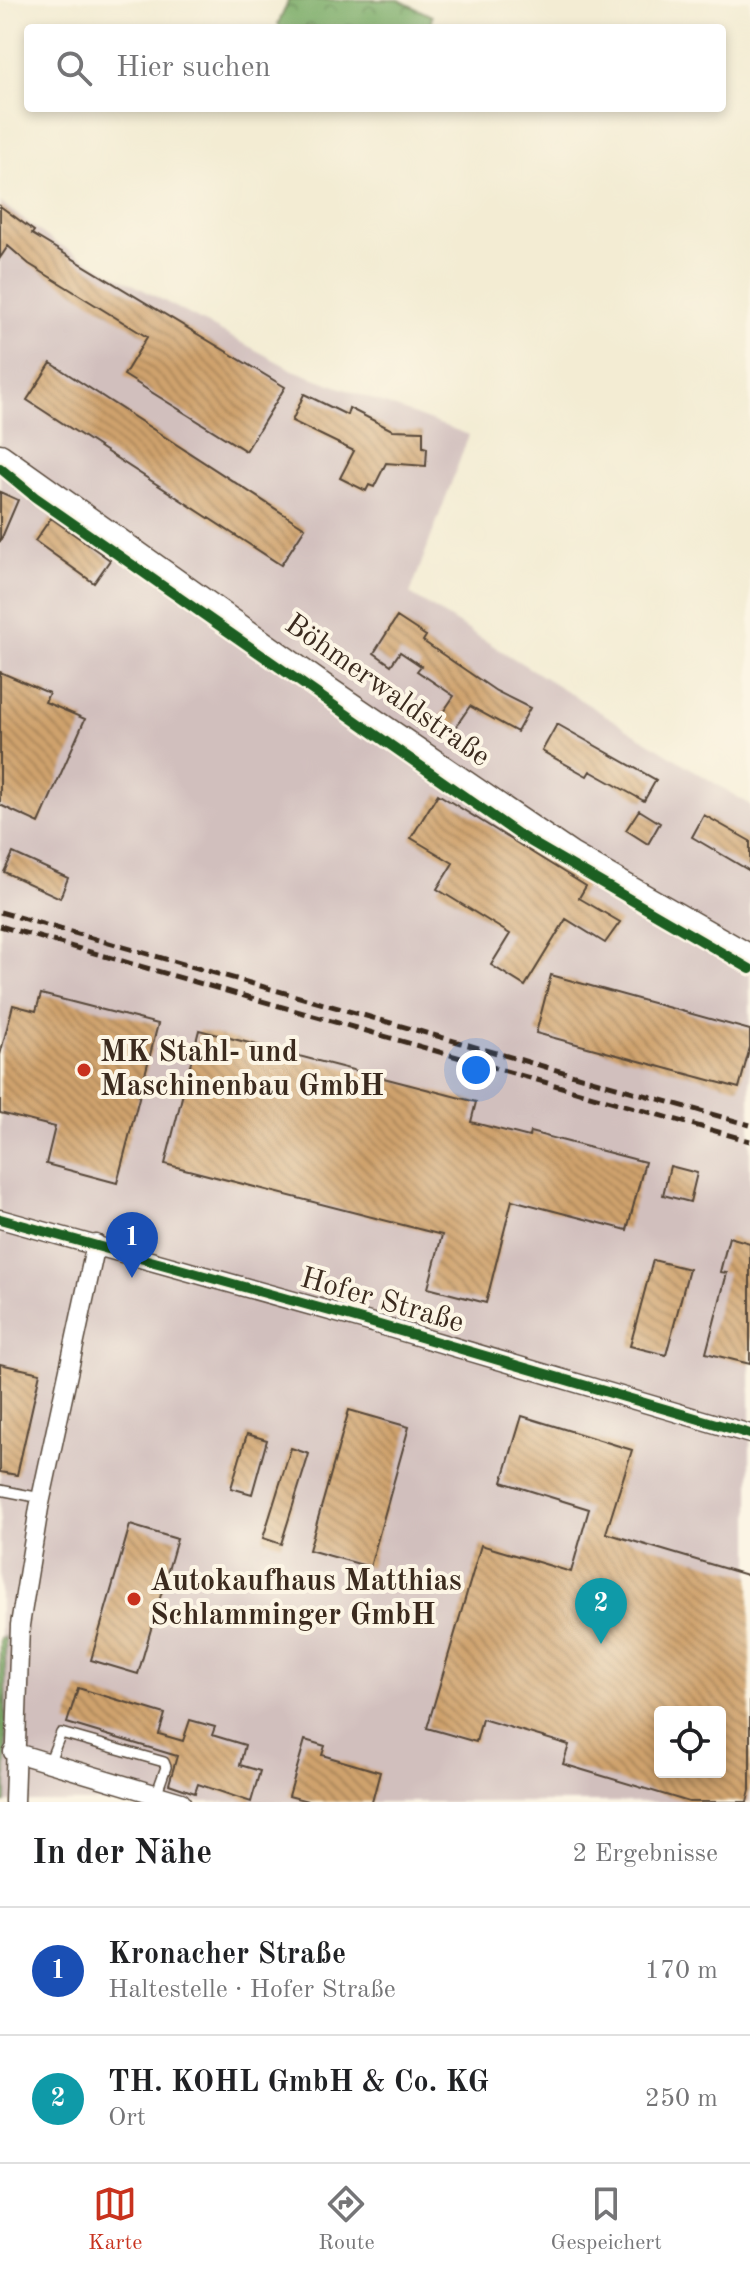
<!DOCTYPE html>
<html lang="de">
<meta charset="utf-8">
<style>
:root{--surface:#fff;--page:#f6f6f6;--text:#202124;--muted:#757577;--line:#e0e0e0;--accent:#c8321e}
body{margin:0;font-family:"Old Standard TT",serif;background:var(--page);color:var(--text)}
.controls{position:absolute;right:24px;bottom:24px;display:grid;overflow:hidden;border-radius:8px;box-shadow:0 4px 12px #0003}
.controls button{width:72px;height:72px;display:grid;place-items:center;padding:0;border:0;border-bottom:2px solid var(--line);background:var(--surface);color:var(--text);font:40px sans-serif}
.you{position:absolute;left:476px;top:1070px;width:28px;height:28px;margin:-20px;border:6px solid #fff;border-radius:50%;background:#1a73e8;box-shadow:0 0 0 12px #1a73e833}
.badge{display:grid;place-items:center;width:52px;height:52px;border-radius:50%;background:var(--accent);color:#fff;font-size:26px;font-weight:700}
.pin{position:absolute;translate:-50% -66px;filter:drop-shadow(0 2px 4px #0008)}
.pin::after{content:'';position:absolute;top:42px;width:28px;height:24px;background:inherit;clip-path:polygon(0 0,100% 0,50% 100%)}
.list{margin:0;padding:0;list-style:none}
h2{display:flex;justify-content:space-between;align-items:center;height:104px;margin:0;padding:0 32px;font-size:34px}
h2 small{font-size:26px;font-weight:400;color:var(--muted)}
.list li{display:grid;grid-template-columns:52px 1fr auto;gap:24px;align-items:center;box-sizing:border-box;height:128px;padding:0 32px;border-top:2px solid var(--line)}
.list b{display:block;font-size:30px;white-space:nowrap}
.list p{margin:0;font-size:26px;white-space:nowrap;color:var(--muted)}
.list em{font-size:26px;font-style:normal;color:var(--muted)}
.icon{flex:none;width:44px;height:44px;fill:none;stroke:currentColor;stroke-width:2;stroke-linecap:round;stroke-linejoin:round}
.map{position:relative;flex:none;width:750px;height:1802px;overflow:hidden}
.search{position:absolute;background:var(--surface);box-shadow:0 4px 12px #0003;left:24px;right:24px;top:24px;height:88px;display:flex;align-items:center;gap:20px;box-sizing:border-box;padding:0 28px;border-radius:8px;color:var(--muted);font-size:30px}
.sheet{height:360px;background:var(--surface)}
nav{display:flex;justify-content:space-around;align-items:center;box-sizing:border-box;height:112px;border-top:2px solid var(--line);background:var(--surface);font-size:22px;color:var(--muted)}
nav a{display:grid;justify-items:center;gap:4px}
nav .on{color:var(--accent)}
.map>svg:first-child{display:block}
.industrial{fill:#d1bfbd;fill-rule:evenodd}
.forest{fill:url(#forest-crowns);stroke:#5a6b42;stroke-width:2}
.building{fill:url(#building-back-hatch);fill-rule:evenodd}
.lines{fill:none;stroke-linecap:round;stroke-linejoin:round}
.service-casing{stroke:#574739;stroke-width:12}
.minor-casing{stroke:#574739;stroke-width:21}
.tertiary-casing{stroke:#574739;stroke-width:27}
.service{stroke:#fff;stroke-width:9}
.minor{stroke:#fff;stroke-width:18}
.tertiary{stroke:#fff;stroke-width:24}
.rail{stroke:#3b2a1e;stroke-width:5;stroke-dasharray:12 6;stroke-linecap:butt}
.cycleway-casing{stroke:#fcf5e5;stroke-width:15}
.cycleway{stroke:#1b5e20;stroke-width:10}
.poi-dot{fill:#c8321e;stroke:#fcf5e5;stroke-width:3}
.labels{text-anchor:middle;dominant-baseline:central;stroke-width:8;stroke-linejoin:round;paint-order:stroke}
.street-label{font-size:30px;fill:#3b2a1e;stroke:#fcf5e5}
.poi-label{font-size:30px;font-weight:bold;fill:#3b2a1e;stroke:#fcf5e5;text-anchor:start}
</style>
<div class="map">
<svg width="750" height="1802" viewBox="0 0 750 1802">
<defs>
<pattern id="forest-crowns" width="20" height="18" patternUnits="userSpaceOnUse" patternTransform="scale(2)"><rect width="20" height="18" fill="#7aac67"/><path d="M2 6a3 3 0 1 1 6 0M12 15a3 3 0 1 1 6 0" fill="none" stroke="#658c54"/></pattern>
<pattern id="building-back-hatch" width="6" height="6" patternUnits="userSpaceOnUse" patternTransform="scale(2)"><rect width="6" height="6" fill="#cfa26d"/><path d="M-1 5l2 2M0 0l6 6M5-1l2 2" fill="none" stroke="#a98459"/></pattern>
</defs>
<rect width="100%" height="100%" fill="#fcf5e5"/>
<filter id="ink" filterUnits="userSpaceOnUse"><feTurbulence type="fractalNoise" baseFrequency=".0125" numOctaves="2"/><feDisplacementMap in="SourceGraphic" scale="16" xChannelSelector="R" yChannelSelector="G"/><feConvolveMatrix kernelMatrix="1 2 1 2 8 2 1 2 1" color-interpolation-filters="sRGB"/></filter>
<filter id="wash" filterUnits="userSpaceOnUse"><feTurbulence type="fractalNoise" baseFrequency=".006" numOctaves="4" result="noise"/><feDisplacementMap in="SourceGraphic" scale="32" xChannelSelector="R" yChannelSelector="G"/><feGaussianBlur stdDeviation="1.8" result="paint"/><feColorMatrix in="noise" values="0 0 0 0 0 0 0 0 0 0 0 0 0 0 0 0 0 1.4 0 .05"/><feComposite in="paint" operator="in"/></filter>
<g filter="url(#wash)">
<rect width="100%" height="100%" fill="#f3ecd3"/>
<path class="industrial" d="M0,202l54,40 239,128 176,65 -59,159 340,211v997h-744l-1,-164h-5zM660,1712h60v60h-60z"/>
<path class="forest" d="M289,0h110l33,16 -2,12h-149l-3,-4z
M5,1637l1,165h-6v-164z"/>
<g id="blocks">
<path class="building" d="M0,206l34,25 -2,3 253,153 -39,64 -122,-76 23,-38 -118,-73 -21,-18 -8,12z
M51,363l254,165 -24,37 -254,-165z
M304,394l43,21 2,-7 43,22 31,1v16l4,1 -1,18 -40,-3 -12,24 -5,-2 -3,6 -26,-13 14,-27 -62,-30z
M0,492l18,8 -18,42z
M51,518l59,42 -16,23 -59,-42z
M397,617l29,19 -3,5 73,50 34,17 -13,24 -47,-26 -16,23 -15,-11 15,-22 -37,-25 4,-5 -21,-14 -9,13 -17,-12z
M0,672l49,21 -4,9 40,17 -46,104 -39,-18z
M557,724l99,56 -12,21 -54,-30 -3,5 -45,-25z
M438,794l148,92 -7,12 41,24 -15,21 -39,-24 -41,67 -34,-21 19,-31 -73,-45 16,-26 -42,-25z
M639,810l21,13 -12,21 -22,-14z
M704,815l46,26v30l-58,-34z
M13,853l55,25 -8,20 -56,-26z
M551,975l199,55v17l-11,41 -203,-55z
M41,994l117,30 -41,159 -71,-19 9,-37 -55,-14v-58l13,-50 23,6z
M199,1030l277,72 -5,20 58,15 1,-5 115,30 -18,68 -115,-30 -26,103 -58,-15 14,-53 -277,-71z
M670,1166l27,7 -7,29 -27,-7z
M729,1237l21,6v121l-44,-11 21,-80 -7,-1z
M653,1260l36,9 -23,86 -36,-9z
M0,1364l40,9 -23,102 -17,-3z
M349,1410l60,17 -39,140 -61,-17z
M522,1416l110,34 -26,83 144,43v214l-3,12h-58l-126,-38 6,-19 -87,-26 -6,23 -49,-14 54,-183 90,27 18,-63 -87,-27zM660,1712h60v60h-60z
M247,1434l20,6 -15,54 -21,-6z
M291,1448l18,6 -28,90 -18,-6z
M130,1525l47,14 -39,135 -47,-14z
M78,1688l87,26 -6,20 24,7 7,-21 25,7 -3,8 33,10 -5,20 20,6 -9,31 -53,-18 -3,9 -26,-9 8,-28 -110,-33z
M305,1740l20,6 -3,9 58,17 -8,30h-61l-22,-6z"/>
</g>
</g>
<g filter="url(#ink)">
<use href="#blocks" fill-opacity="0" stroke="#574739" stroke-width="2"/>
<g class="lines">
<defs>
<path id="service" d="M0,1490l41,8
M49,1763l12,-30 103,29 2,5 -10,28"/>
<path id="minor" d="M0,1219l366,102 384,113
M13,1752l168,50
M14,1802l6,-177 19,-117 57,-264"/>
<path id="tertiary" d="M0,456l329,234 242,165 179,102"/>
</defs>
<use href="#service" class="service-casing"/>
<use href="#minor" class="minor-casing"/>
<use href="#tertiary" class="tertiary-casing"/>
<use href="#service" class="service"/>
<use href="#minor" class="minor"/>
<use href="#tertiary" class="tertiary"/>
<path class="rail" d="M0,912l750,213
M0,926l750,215"/>
<defs>
<path id="cycleway" d="M0,468l35,29 486,339 229,133
M0,1219l366,102 384,113"/>
</defs>
<use href="#cycleway" class="cycleway-casing"/>
<use href="#cycleway" class="cycleway"/>
</g>
</g>
<g class="poi-dot">
<circle cx="84" cy="1070" r="8"/>
<circle cx="134" cy="1599" r="8"/>
</g>
<g class="labels">
<g class="street-label">
<text transform="translate(387 691) rotate(35)">Böhmerwaldstraße</text>
<text transform="translate(382 1301) rotate(16)">Hofer Straße</text>
</g>
<g class="poi-label">
<text x="100" y="1053">MK Stahl- und<tspan x="100" dy="34">Maschinenbau GmbH</tspan></text>
<text x="150" y="1582">Autokaufhaus Matthias<tspan x="150" dy="34">Schlamminger GmbH</tspan></text>
</g>
</g>
</svg>
<div class="controls">
<button><svg class="icon" aria-label="locate" viewBox="0 0 24 24"><circle cx="12" cy="12" r="6"/><path d="M12 2v4M12 18v4M2 12h4M18 12h4"/></svg></button>
</div>
<div class="you"></div>
<div class="pin badge" style="left:132px;top:1278px;background:#1a4fb4">1</div>
<div class="pin badge" style="left:601px;top:1644px;background:#0f9aa8">2</div>
<div class="search"><svg class="icon" aria-label="search" viewBox="0 0 24 24"><circle cx="10" cy="10" r="6"/><path d="M15 15l6 6"/></svg>Hier suchen</div>
</div>
<section class="sheet">
<h2>In der Nähe<small>2 Ergebnisse</small></h2>
<ul class="list">
<li><span class="badge" style="background:#1a4fb4">1</span><div><b>Kronacher Straße</b><p>Haltestelle · Hofer Straße</p></div><em>170 m</em></li>
<li><span class="badge" style="background:#0f9aa8">2</span><div><b>TH. KOHL GmbH &amp; Co. KG</b><p>Ort</p></div><em>250 m</em></li>
</ul>
</section>
<nav>
<a class="on"><svg class="icon" aria-label="map" viewBox="0 0 24 24"><path d="M3 6l6-2 6 2 6-2v14l-6 2-6-2-6 2zM9 4v14M15 6v14"/></svg>Karte</a>
<a><svg class="icon" aria-label="directions" viewBox="0 0 24 24"><path d="M12 3l9 9-9 9-9-9zM9 14v-3h6M13 9l2 2-2 2"/></svg>Route</a>
<a><svg class="icon" aria-label="saved" viewBox="0 0 24 24"><path d="M7 4h10v16l-5-4-5 4z"/></svg>Gespeichert</a>
</nav>
